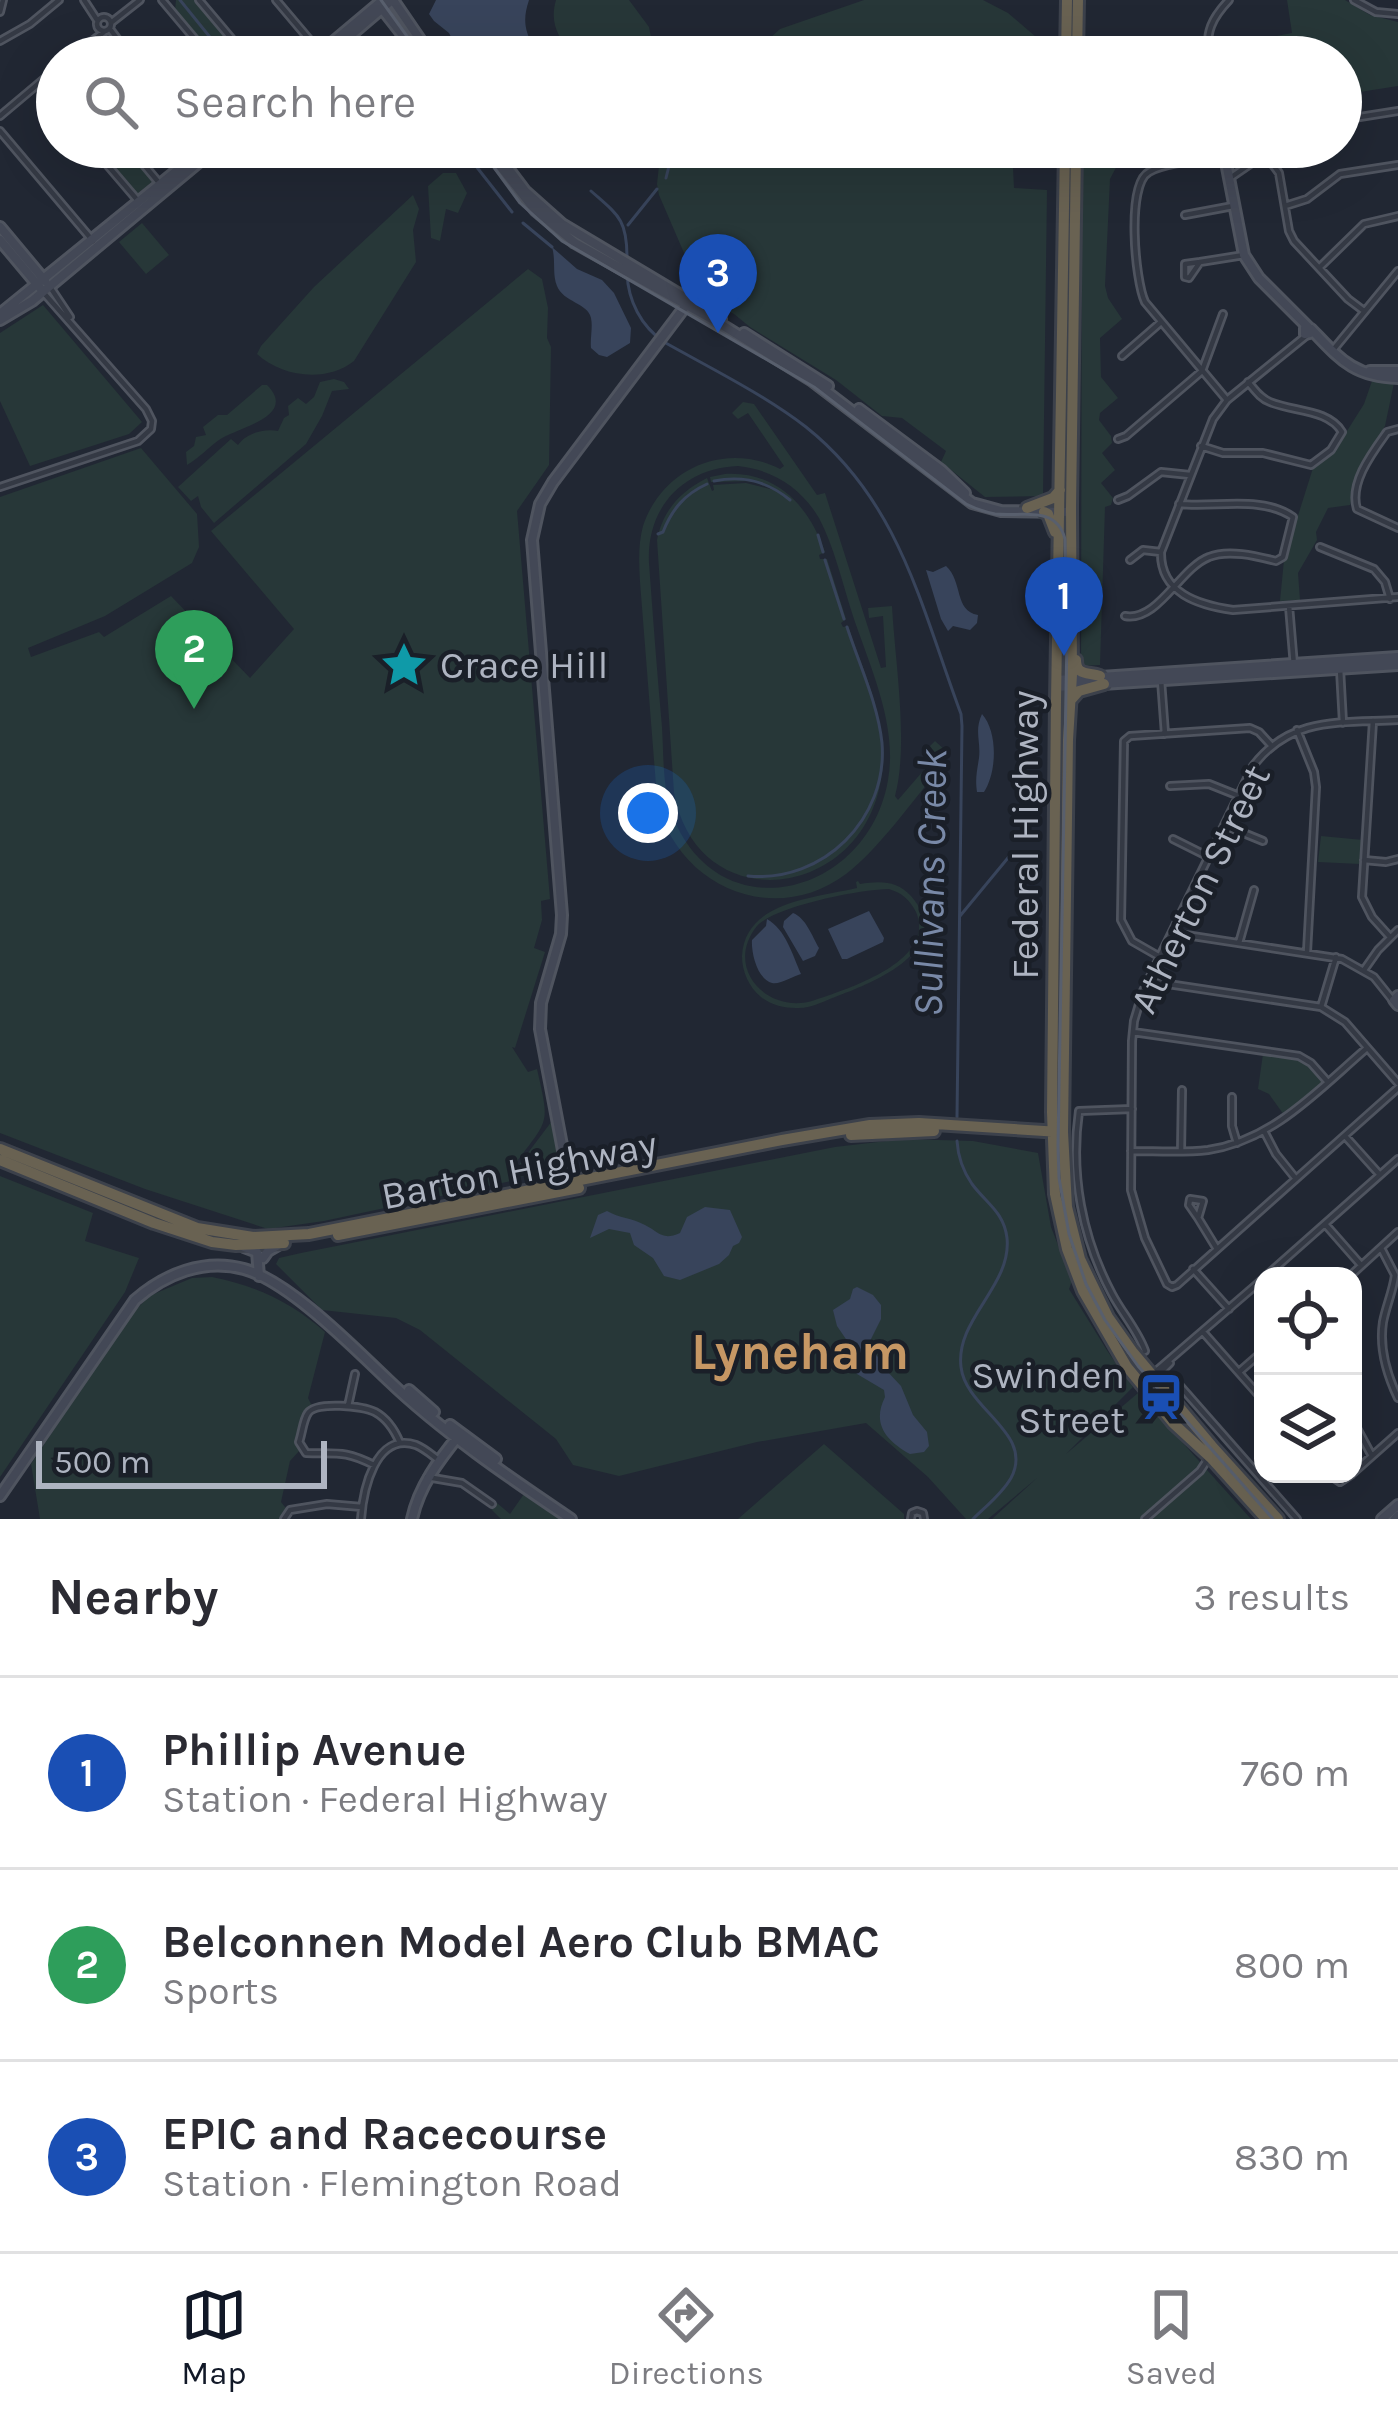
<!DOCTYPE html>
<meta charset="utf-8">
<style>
:root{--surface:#fff;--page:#f7f7f7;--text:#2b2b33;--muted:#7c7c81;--line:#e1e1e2;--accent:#111827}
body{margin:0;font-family:Karla,sans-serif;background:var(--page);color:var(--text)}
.controls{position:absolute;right:36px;bottom:36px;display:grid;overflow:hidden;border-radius:24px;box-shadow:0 12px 48px #0002}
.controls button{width:108px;height:108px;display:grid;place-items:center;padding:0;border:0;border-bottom:3px solid var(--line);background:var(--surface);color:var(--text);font:60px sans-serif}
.scale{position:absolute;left:36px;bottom:30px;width:291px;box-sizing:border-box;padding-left:12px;border:6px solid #aeb4c1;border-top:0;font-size:33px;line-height:42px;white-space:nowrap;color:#aeb4c1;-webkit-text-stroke:9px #1a1f28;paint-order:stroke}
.you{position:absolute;left:648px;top:813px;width:42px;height:42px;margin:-30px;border:9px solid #fff;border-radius:50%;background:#1a73e8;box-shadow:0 0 0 18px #1a73e833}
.badge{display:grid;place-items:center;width:78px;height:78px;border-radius:50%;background:var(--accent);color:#fff;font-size:39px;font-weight:700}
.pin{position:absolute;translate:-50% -99px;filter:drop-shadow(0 3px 6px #0008)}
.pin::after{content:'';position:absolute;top:63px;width:42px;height:36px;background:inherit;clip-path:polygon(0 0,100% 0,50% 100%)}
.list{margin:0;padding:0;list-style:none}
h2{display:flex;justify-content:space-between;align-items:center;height:156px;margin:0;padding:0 48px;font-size:51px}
h2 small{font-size:39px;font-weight:400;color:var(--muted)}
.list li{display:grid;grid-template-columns:78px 1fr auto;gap:36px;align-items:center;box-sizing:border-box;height:192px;padding:0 48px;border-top:3px solid var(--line)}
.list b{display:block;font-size:45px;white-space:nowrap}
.list p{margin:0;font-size:39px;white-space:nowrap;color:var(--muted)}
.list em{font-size:39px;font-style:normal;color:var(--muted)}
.icon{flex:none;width:66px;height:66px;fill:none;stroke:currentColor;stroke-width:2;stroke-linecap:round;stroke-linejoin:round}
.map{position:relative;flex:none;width:1398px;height:1519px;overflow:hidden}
.search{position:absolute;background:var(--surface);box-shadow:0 12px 48px #0002;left:36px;right:36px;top:36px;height:132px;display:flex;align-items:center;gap:30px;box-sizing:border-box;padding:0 42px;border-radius:66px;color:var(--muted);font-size:45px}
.sheet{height:732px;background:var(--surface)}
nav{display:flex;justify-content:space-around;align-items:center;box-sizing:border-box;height:168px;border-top:3px solid var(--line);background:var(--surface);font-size:33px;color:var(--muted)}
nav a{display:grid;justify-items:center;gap:6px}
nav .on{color:var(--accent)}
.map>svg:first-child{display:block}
.green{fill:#273738;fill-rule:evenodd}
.water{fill:#38445b}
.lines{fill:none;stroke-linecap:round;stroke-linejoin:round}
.stream{stroke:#38445b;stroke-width:3}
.street-casing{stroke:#4f545f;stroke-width:10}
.secondary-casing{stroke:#4f545f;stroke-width:14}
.highway-casing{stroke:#3c414b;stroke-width:16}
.street{stroke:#343944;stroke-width:4.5}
.secondary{stroke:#434856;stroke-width:8}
.highway{stroke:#696252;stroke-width:10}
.tram{stroke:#585f6d;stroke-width:3}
.labels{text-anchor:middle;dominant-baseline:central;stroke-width:9;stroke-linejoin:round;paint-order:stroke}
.poi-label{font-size:39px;fill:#aeb4c1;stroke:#1a1f28;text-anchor:start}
.street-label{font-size:39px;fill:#aeb4c1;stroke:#1a1f28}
.water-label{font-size:42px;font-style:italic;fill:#7989a7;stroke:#1a1f28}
.district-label{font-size:51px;font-weight:bold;fill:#c69764;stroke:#1a1f28}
</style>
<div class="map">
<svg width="1398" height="1519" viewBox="0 0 1398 1519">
<rect width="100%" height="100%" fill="#212733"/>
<path class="green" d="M176,0h19l48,57h-30l-38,-47z
M556,0h73l20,27 2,10 20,20h-98c-14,-19 -24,-33 -17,-57z
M864,0h119l25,13 35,30 -1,14h-293l31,-28z
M1287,0h58l25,15 28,7v64l-57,9v-38h-121l-1,-10 73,-14z
M96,147h29l28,34 -17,14z
M661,147h351l2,41 33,2 -4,306 -58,1 -44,-35 5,-11 -44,-33 -20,-2 -46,-36 -86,-53 -16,-13 -45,-23 5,-15 -35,-81 -2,-11z
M1082,147h52l-14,13 -10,19 -5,107 3,12 14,21 -22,19 1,39 17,21 -18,15 -1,7 12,16 1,7 -10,10 13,17 -14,13 12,15 -2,7 -6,2 -5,158 -19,1z
M443,173h13l11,20 -9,20 -12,-4 -6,32 -9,-3 -3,-52z
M413,195l6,14 -6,21 3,32 -62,99c-28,22 -72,16 -97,-7l4,-8 53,-59z
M142,223l27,32 -23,19 -27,-32z
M528,269l14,10 6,29 -1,30 4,9 -2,118 -32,46 33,388 -9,2 1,19 -8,28 11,4 -30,96 -3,-1 16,25 9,-3c13,57 12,49 -22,95l-7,1 3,16 -187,40 -56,8 -123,-40 -145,-56v-636l141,-49 56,66 2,33 -7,16 -87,53 -77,32 3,9 68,-25 5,5 67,-41 79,82 44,-49 -83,-98z
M43,305l99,117 -13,12 -99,32 -30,-65v-68z
M334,379l10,3 5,7 -17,2 -10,25 -16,28 -92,79 -13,-16 -3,-11 -7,5 -13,-14 53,-48 7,6c8,-12 27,-17 40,-14l6,-13 5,-3 -1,-9 10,-8 8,6 8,-7 6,-15z
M1372,381l22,2 -9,43 -24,40 -11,39 -22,3 -12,24 1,8 -19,33 2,27 -20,1 4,-41 29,-92 22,-18 29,-46z
M262,385h5c32,32 -32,43 -48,55 -11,8 -20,18 -32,25l-1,-13 8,-6 2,-9 10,-2 -3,-8 15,-12h9z
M743,402l11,2 63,91 8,-2 56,175 5,-1 -3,-51 -14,2 -1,-10 24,-2c3,55 17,138 3,190l3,4 38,-44 -9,-7 8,-8 12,11v7l-7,9c-26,31 -62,82 -94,106 -73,55 -172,11 -189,-76l-17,-216c-1,-19 -2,-37 3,-56 19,-58 83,-85 137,-57l4,-3 -36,-53 -10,6 -6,-6zM738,466c36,4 63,22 81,52 15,29 23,63 33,95 17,52 46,111 36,167 -19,112 -160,152 -211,46 -15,-30 -13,-66 -15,-99 -5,-55 -9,-109 -13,-164 -3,-55 34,-95 89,-97z
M725,474c53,-3 84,33 100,78l-6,3 1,4h7l19,60 -5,4 2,4 5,-1c13,39 34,83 35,125 3,147 -184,178 -209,42l-17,-253c6,-30 23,-48 50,-62l5,13 2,-1 -1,-5 33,-2 28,7 -22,-9 -41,1 -1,-5z
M1321,836l42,4 -3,24 -42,-2z
M858,881l2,3c19,-3 37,-4 51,12 45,52 -34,85 -71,99 -14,5 -29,14 -44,13 -12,0 -25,-3 -35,-11 -12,-10 -19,-25 -19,-41 3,-55 73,-58 115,-68l-1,-6zM889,889c13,4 21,11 27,23 21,49 -69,77 -101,88 -47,16 -92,-32 -58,-74 18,-20 105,-37 132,-37z
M1263,1054l42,8 16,18v4l-37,31 -15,-21 -11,-5z
M552,1121l9,43 -5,7 -43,7 -1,-10 6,-2z
M904,1139l69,2 65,12 13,74 21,54 -3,8 39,63 25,35 -67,67 72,-61 113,126h-259l45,-41 -49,41h-22l-38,-42 -62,-54 -109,19 -138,34 -46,-11 -17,-26 -136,-109 -24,-12 -74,-8 -46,-46 3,-6 22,-5 534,-106z
M0,1176l93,37 -8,28 54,17 -14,34 -125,185z
M212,1277c44,9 79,25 113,55l-17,66 4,8c-7,11 -14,30 -11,43l-11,12 -9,41 8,10 -5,7h-244l-9,-55 97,-146 21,-22 43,-18z
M824,1444l80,70v5h-166z
M526,1491l41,28h-66l-10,-10 6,-6 13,11z"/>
<path class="water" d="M436,0h93c-6,18 -5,29 4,46l-2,8 -4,3h-66l-12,-24 -15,-12 -5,-7z
M552,247l25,22 25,11 12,13 17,35 -1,15 -23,14 -8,-2 -8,-7c-1,-9 2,-21 0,-30 -3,-15 -28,-16 -34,-32 -5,-12 -1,-26 -5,-39z
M946,566c17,15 8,45 32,49l-1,8 -7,7 -17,-4 -5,5 -7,-12 -15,-49 7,2z
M982,714c16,18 15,58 2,78h-7c-2,-13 0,-21 2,-34 2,-17 -5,-27 3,-44z
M869,911l15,27 -1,4 -36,17h-5l-14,-30z
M793,913c13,5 19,23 26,35l-4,8 -12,5 -20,-34 1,-6z
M767,919c19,11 25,35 34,55 -8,2 -21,11 -29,9 -15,-4 -21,-31 -20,-43l14,-14z
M705,1207l25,3 12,27 -3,6 -6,3 -4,9 -10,9 -39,16 -16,-4 -11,-18 -19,-13 -4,-12 -21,-4 -19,9 8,-23 9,-4c12,7 25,7 38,14 14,7 17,16 35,8l7,-16z
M857,1287l16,8 8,10v14l-12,24 17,27 15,16 12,29 14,17 2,14 -5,6 -14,2c-25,-14 -38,-31 -25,-57l-1,-7 -27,-16 -7,-8 2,-18 -15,-22 -4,-16 17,-11 3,-10z"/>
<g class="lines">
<path class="stream" d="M180,0l46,57
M461,147l51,65
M673,154l18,-4 2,-3
M666,178l7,-28
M591,191c27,24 36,28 36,66
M523,223l29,24
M628,225l29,-36
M627,273c1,28 14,53 37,69 48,27 99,52 142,85 94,75 115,180 155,287l1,12 -5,391
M714,481c29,-6 53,0 76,19
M658,534l5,-2c9,-23 22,-38 44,-48
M818,535l5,17
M825,560l19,59
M748,876c75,7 140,-57 134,-133 -4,-39 -23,-79 -35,-116
M960,916l52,-63
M957,1141c1,16 6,30 15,43 14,19 32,28 35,54 5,48 -52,81 -46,129 5,43 74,66 50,111 -9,16 -26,29 -38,41"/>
<defs>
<path id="street" d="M84,0l13,20
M162,0l48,57
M199,0l48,57
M276,0l43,51
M1354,0l22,12 22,2
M0,12l3,-12
M97 24a7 7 0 1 1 14 0a7 7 0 1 1-14 0Z
M112,22l28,-22
M110,29l21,28
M0,41l30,-17 29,-24
M71,57l33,-25
M1209,57c-4,-25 3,-39 20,-57
M0,116l57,-48
M1341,120l57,-9
M0,131l93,110
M92,147l47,55
M129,147l31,37
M1209,147l2,12
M1265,154l14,19 10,58 5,10 54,58 16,12
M1225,157c-21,3 -59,5 -76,15 -23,12 -14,109 -4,130l82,98
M1230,178l45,-31
M1285,206l22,-7 33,-25 58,-9
M1185,215l48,-9
M1200,262l-15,2v13l4,1 11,-16 44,-7
M1320,267l44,-43 34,-8
M50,287l20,30
M1307,335l-80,65 -14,19 -52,133c-1,41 37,53 72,58l165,-13
M1333,350l65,-79
M1122,356l39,-34
M1398,429l-11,3c-15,21 -38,51 -30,77l41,19
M1118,439l8,-3 76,-65 21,-57
M1201,446l22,7h40l48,12 20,-15 11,-18c-14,-23 -48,-20 -72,-30 -10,-4 -15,-12 -22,-20
M0,487l138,-46 13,-12 1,-8 -6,-12 -103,-117
M1118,500l10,-4 33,-24 29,3
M1320,547l54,22 11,13 5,17
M1130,560l13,-10 18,2
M1289,606l5,60
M1125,616c33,6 55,-48 84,-59 19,-8 47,-1 67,4l7,-4 10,-40c-32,-22 -77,-9 -114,-13
M1340,669l3,54
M1161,680l4,54
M1398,720c-57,3 -107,-4 -145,46l-110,225 -9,30 -2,20 -1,149 14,48 22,46 5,3 5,-2 221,-197
M1373,721l-11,176 10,20 18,20
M1297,730l17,42 2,15 -9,165
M1170,786l39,-2 30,12
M1224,825l39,16
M1173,839l36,18
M1364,860l22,2 12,-3
M1173,933l169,26 32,18 20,25
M1239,943l15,-53
M1160,957l-28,-16 -11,-21 3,-179 6,-5 120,-8 9,4 11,12
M1364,970l14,-20 20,-20
M1148,981l173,26 24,15 53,61
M1321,1007l15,-50
M1133,1032l166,24 12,7 15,17
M1232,1097v29l5,17
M1132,1109l-53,2c-9,63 3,127 33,183 10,19 26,37 33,57
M1264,1131l12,23 20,25
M1345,1136l35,39
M1131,1151c25,0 52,2 77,-1 66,-10 111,-61 159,-102
M1181,1151l1,-61
M1198,1218l-9,-13 1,-6 13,2 -5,17 19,31
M1325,1224l36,41
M1381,1248l14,27c-2,16 -9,31 -12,47 -4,26 4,53 15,76
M1193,1269l36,40
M1266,1276l132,-117
M1350,1276l48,-44
M1203,1332l60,68
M1239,1372l24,-21
M1154,1373l109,-94
M1172,1381l9,6 116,132
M1144,1389l26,-26
M348,1406l7,-32
M1353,1421l19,35
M374,1465c-30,-15 -37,-11 -68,-12l-7,-11c3,-8 4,-22 9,-29 8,-12 55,-7 67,-1 13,7 20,19 25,31
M1353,1473l45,-40
M1328,1474l12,8 12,-8
M427,1477l35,6 30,21
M284,1519l6,-9 37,-6 35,3
M361,1519c2,-28 14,-88 55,-74 8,3 17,11 24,16
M911,1519l1,-6 5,-2 6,2 1,6
M1145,1519l55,-48 6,-9v-6"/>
<path id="secondary" d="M393,0l39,57
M380,6l40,51
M315,57l68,-57
M325,57l67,-57
M485,147l50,63 40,33 142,79 94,58 161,123 29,8 70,1
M492,147l33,44 37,33 159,95
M1223,147l21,108 15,23 49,49
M0,227l45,54
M0,240l41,49
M0,314l206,-167
M0,320l32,-19 185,-154
M1305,328l5,1v4l-5,1z
M1311,329c28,29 42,48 87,49
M744,333l84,53
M1370,371h28
M859,409l82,61 24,23
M1056,680l342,-23
M1056,687l342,-22
M1398,996l-4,4 4,5
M569,1182l-29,-153 1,-26 20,-69 1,-19 -30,-375 8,-36 13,-22 137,-182
M244,1247l13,5 2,24
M263,1258l5,-7 12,-7
M409,1390l25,22
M450,1425l46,34
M0,1496l135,-196c30,-26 69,-42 109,-31 46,13 109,78 144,111 53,51 122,98 183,139
M412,1519c7,-33 27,-59 48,-85
M1382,1519l16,-14
M1395,1519l3,-3"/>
<path id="highway" d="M1066,57l1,-57
M1077,57l1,-57
M1065,147l-9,554 -4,411 3,82 12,55 16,42 44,76 46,56 38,35 55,61
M1076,147l-5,361 1,167 -4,65 -5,392 4,75 13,52 28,58 24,34 80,95 66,73
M1027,508l26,-10 7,-8
M1044,512l4,2 7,18
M1076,660c0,16 12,12 24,16
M1071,700l8,-9 25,-7
M851,1135l83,-4
M0,1149l197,79 56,9 56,-3 473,-94 88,-15 49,-2 141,9
M0,1160l154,63 58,19 24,3 48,-2
M338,1235l241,-47"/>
</defs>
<use href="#street" class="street-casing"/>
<use href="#secondary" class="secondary-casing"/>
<use href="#highway" class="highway-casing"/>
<use href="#street" class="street"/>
<use href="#secondary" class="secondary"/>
<use href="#highway" class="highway"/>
<path class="tram" d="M381,0l41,57
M479,147l41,56 42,38 252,146 152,117c10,5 19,8 29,10 28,3 61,-9 70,25l2,97 -9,510 1,32 10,56 17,50 19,36 33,46 135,153"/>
</g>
<defs>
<symbol id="sight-bare" viewBox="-9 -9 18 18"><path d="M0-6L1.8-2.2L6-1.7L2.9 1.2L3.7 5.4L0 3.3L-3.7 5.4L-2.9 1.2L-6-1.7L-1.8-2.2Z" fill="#0f9aa8" stroke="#1a1f28" stroke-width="2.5" paint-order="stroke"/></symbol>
<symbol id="station-bare" viewBox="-9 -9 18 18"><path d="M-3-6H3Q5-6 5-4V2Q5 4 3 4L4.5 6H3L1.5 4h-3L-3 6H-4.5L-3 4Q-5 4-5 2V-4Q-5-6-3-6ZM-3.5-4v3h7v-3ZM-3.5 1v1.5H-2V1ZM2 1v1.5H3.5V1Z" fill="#1a4fb4" stroke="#1a1f28" stroke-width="2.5" paint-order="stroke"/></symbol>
</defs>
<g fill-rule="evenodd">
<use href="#sight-bare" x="371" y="632" width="66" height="66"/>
<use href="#station-bare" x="1128" y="1364" width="66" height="66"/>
</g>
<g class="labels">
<g class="poi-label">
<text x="440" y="665">Crace Hill</text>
<text x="1125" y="1375" text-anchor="end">Swinden<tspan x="1125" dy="45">Street</tspan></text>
</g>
<g class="street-label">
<text transform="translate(1025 835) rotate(-90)">Federal Highway</text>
<text transform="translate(1200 889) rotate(-64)">Atherton Street</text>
<text transform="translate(519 1170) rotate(-11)">Barton Highway</text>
</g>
<g class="water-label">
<text transform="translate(930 883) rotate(-89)">Sullivans Creek</text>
</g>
<g class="district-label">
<text x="800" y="1352">Lyneham</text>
</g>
</g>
</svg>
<div class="controls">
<button><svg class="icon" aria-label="locate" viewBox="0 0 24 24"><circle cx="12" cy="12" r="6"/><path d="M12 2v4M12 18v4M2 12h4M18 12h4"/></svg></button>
<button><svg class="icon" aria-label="layers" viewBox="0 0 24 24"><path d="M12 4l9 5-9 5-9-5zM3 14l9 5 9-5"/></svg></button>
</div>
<div class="scale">500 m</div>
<div class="you"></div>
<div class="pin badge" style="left:1064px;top:656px;background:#1a4fb4">1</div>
<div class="pin badge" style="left:194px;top:709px;background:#2e9e5b">2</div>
<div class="pin badge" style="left:718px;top:333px;background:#1a4fb4">3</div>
<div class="search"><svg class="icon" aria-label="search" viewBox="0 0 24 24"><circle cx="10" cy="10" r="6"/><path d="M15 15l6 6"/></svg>Search here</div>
</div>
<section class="sheet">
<h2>Nearby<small>3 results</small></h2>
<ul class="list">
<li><span class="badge" style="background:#1a4fb4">1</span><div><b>Phillip Avenue</b><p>Station · Federal Highway</p></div><em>760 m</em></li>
<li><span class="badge" style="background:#2e9e5b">2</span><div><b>Belconnen Model Aero Club BMAC</b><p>Sports</p></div><em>800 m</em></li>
<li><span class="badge" style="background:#1a4fb4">3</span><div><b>EPIC and Racecourse</b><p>Station · Flemington Road</p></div><em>830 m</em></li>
</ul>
</section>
<nav>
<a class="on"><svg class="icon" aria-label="map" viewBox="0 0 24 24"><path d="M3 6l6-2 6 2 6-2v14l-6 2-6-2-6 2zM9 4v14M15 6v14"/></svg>Map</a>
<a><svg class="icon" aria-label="directions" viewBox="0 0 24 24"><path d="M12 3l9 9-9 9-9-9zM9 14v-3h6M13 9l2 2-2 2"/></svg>Directions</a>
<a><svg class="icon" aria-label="saved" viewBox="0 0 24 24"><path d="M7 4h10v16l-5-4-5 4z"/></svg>Saved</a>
</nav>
